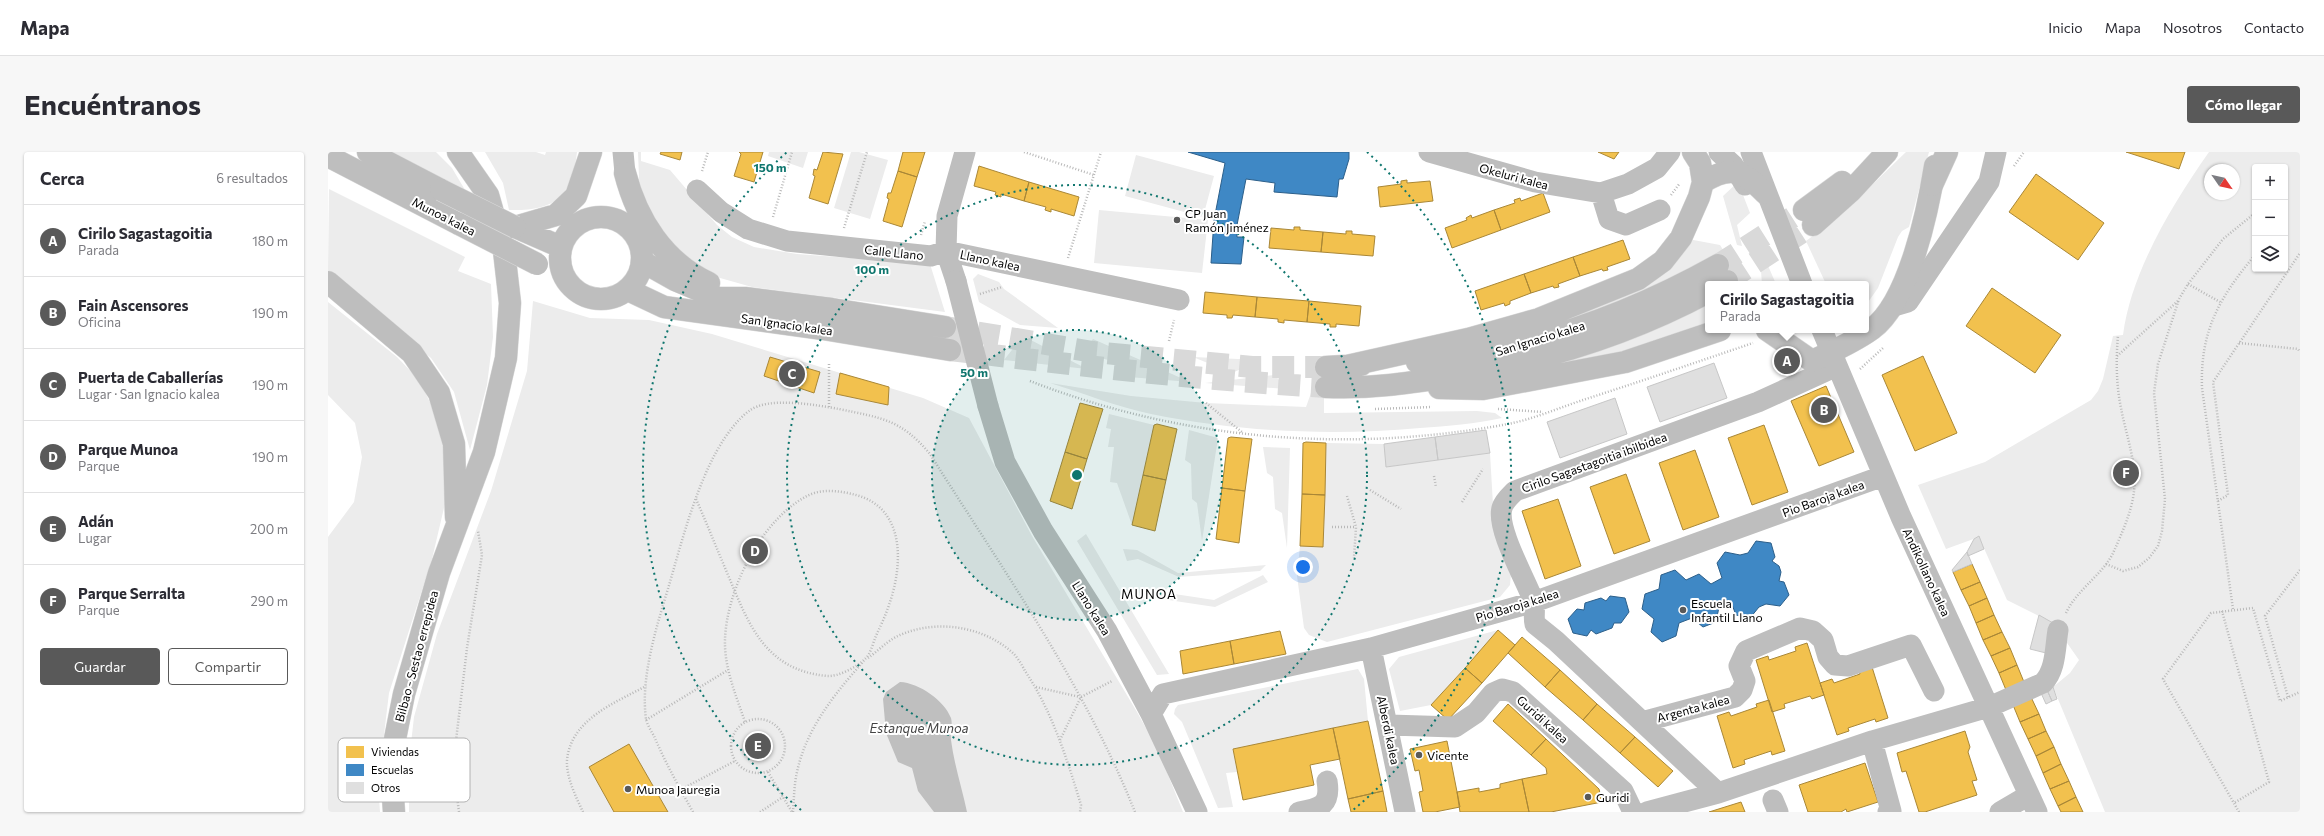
<!DOCTYPE html>
<html lang="es">
<meta charset="utf-8">
<style>
:root{--surface:#fff;--page:#f7f7f7;--text:#2b2b33;--muted:#7c7c81;--line:#e1e1e2;--accent:#595959}
body{margin:0;font-family:Commissioner,sans-serif;background:var(--page);color:var(--text)}
.controls{position:absolute;right:12px;top:12px;display:grid;overflow:hidden;border-radius:4px;box-shadow:0 1px 3px #0004}
.controls button{width:36px;height:36px;display:grid;place-items:center;padding:0;border:0;border-bottom:1px solid var(--line);background:var(--surface);color:var(--text);font:20px sans-serif}
.compass{position:absolute;left:1876px;top:12px;width:36px;height:36px;border-radius:50%;background:var(--surface);box-shadow:0 1px 3px #0004;rotate:124deg}
.you{position:absolute;left:975px;top:415px;width:14px;height:14px;margin:-10px;border:3px solid #fff;border-radius:50%;background:#1a73e8;box-shadow:0 0 0 6px #1a73e833}
.badge{display:grid;place-items:center;width:26px;height:26px;border-radius:50%;background:var(--accent);color:#fff;font-size:13px;font-weight:700}
.pin{position:absolute;translate:-50% -50%;border:2px solid #fff;box-shadow:0 1px 4px #0006}
.popup{position:absolute;left:1377px;top:129px;width:164px;height:52px;box-sizing:border-box;display:grid;place-content:center;border-radius:4px;background:var(--surface);filter:drop-shadow(0 1px 3px #0005);font-size:13px;white-space:nowrap;color:var(--muted)}
.popup b{font-size:15px;color:var(--text)}
.popup::after{content:'';position:absolute;left:50%;top:100%;margin-left:-8px;border:8px solid transparent;border-top-color:var(--surface)}
.list{margin:0;padding:0;list-style:none}
h2{display:flex;justify-content:space-between;align-items:center;height:52px;margin:0;padding:0 16px;font-size:17px}
h2 small{font-size:13px;font-weight:400;color:var(--muted)}
.list li{display:grid;grid-template-columns:26px 1fr auto;gap:12px;align-items:center;box-sizing:border-box;height:72px;padding:0 16px;border-top:1px solid var(--line)}
.list b{display:block;font-size:15px;white-space:nowrap}
.list p{margin:0;font-size:13px;white-space:nowrap;color:var(--muted)}
.list em{font-size:13px;font-style:normal;color:var(--muted)}
.actions{display:flex;gap:8px;padding:12px 16px}
.actions a{flex:1;padding:9px 0;border:1px solid var(--accent);border-radius:4px;text-align:center;font-size:14px;color:var(--accent)}
.actions .main{background:var(--accent);color:#fff}
.icon{flex:none;width:22px;height:22px;fill:none;stroke:currentColor;stroke-width:2;stroke-linecap:round;stroke-linejoin:round}
.map{position:relative;flex:none;width:1972px;height:660px;overflow:hidden;border-radius:4px}
header{display:flex;align-items:center;gap:24px;box-sizing:border-box;height:56px;padding:0 20px;background:var(--surface);border-bottom:1px solid var(--line)}
header strong{font-size:19px}
nav{display:flex;gap:22px;margin-inline-start:auto;font-size:14px}
.intro{display:flex;align-items:center;justify-content:space-between;box-sizing:border-box;height:96px;padding:0 24px}
h1{margin:0;font-size:28px}
.button{padding:10px 18px;border-radius:4px;background:var(--accent);color:#fff;font-size:14px;font-weight:700}
main{display:flex;gap:24px;padding:0 24px}
aside{flex:1;background:var(--surface);border-radius:4px;box-shadow:0 1px 3px #0004}
.map>svg:first-child{display:block}
.green{fill:#ececec;fill-rule:evenodd}
.water{fill:#bfbfbf}
.homes{fill:#f2c14e;stroke:#a98737}
.schools{fill:#3f88c5;stroke:#2c5f8a}
.building{fill:#dfdfdf;stroke:#c7c7c7}
.lines{fill:none;stroke-linecap:round;stroke-linejoin:round}
.major-tunnel{stroke:#d9d9d9;stroke-width:22;stroke-dasharray:22 11;stroke-linecap:butt}
.major-casing{stroke:#dbdbdb;stroke-width:23}
.highway-casing{stroke:#dbdbdb;stroke-width:23}
.path{stroke:#b9b9b9;stroke-width:2.5;stroke-dasharray:1 2;stroke-linecap:butt}
.minor{stroke:#bebebe;stroke-width:21}
.major{stroke:#bebebe;stroke-width:22}
.highway{stroke:#bebebe;stroke-width:22}
.major-bridge-casing{stroke:#dbdbdb;stroke-width:23;stroke-linecap:butt}
.minor-bridge{stroke:#bebebe;stroke-width:21}
.major-bridge{stroke:#bebebe;stroke-width:22}
.ring{fill:none;stroke:#0f766e;stroke-width:2;stroke-dasharray:2 4}
.poi-dot{fill:#595959;stroke:#fff;stroke-width:1.5}
.labels{text-anchor:middle;dominant-baseline:central;stroke-width:4;stroke-linejoin:round;paint-order:stroke}
.street-label{font-size:12px;fill:#000;stroke:#fff}
.poi-label{font-size:12px;fill:#000;stroke:#fff;text-anchor:start}
.neighbourhood-label{font-size:13px;letter-spacing:1px;fill:#000;stroke:#fff}
.water-label{font-size:13px;font-style:italic;fill:#444;stroke:#fff}
.key{fill:#fff;stroke:#b2b2b2;stroke-width:1}
.key-label{font-size:11px;fill:#000}
.centre{fill:#0f766e;stroke:#fff;stroke-width:2}
.ring-label{font-size:12px;text-anchor:middle;font-weight:bold;fill:#0f766e;stroke:#fff;stroke-width:4;stroke-linejoin:round;paint-order:stroke}
</style>
<header>
<strong>Mapa</strong>
<nav><a>Inicio</a><a>Mapa</a><a>Nosotros</a><a>Contacto</a></nav>
</header>
<div class="intro"><h1>Encuéntranos</h1><a class="button">Cómo llegar</a></div>
<main>
<aside>
<h2>Cerca<small>6 resultados</small></h2>
<ul class="list">
<li><span class="badge">A</span><div><b>Cirilo Sagastagoitia</b><p>Parada</p></div><em>180 m</em></li>
<li><span class="badge">B</span><div><b>Fain Ascensores</b><p>Oficina</p></div><em>190 m</em></li>
<li><span class="badge">C</span><div><b>Puerta de Caballerías</b><p>Lugar · San Ignacio kalea</p></div><em>190 m</em></li>
<li><span class="badge">D</span><div><b>Parque Munoa</b><p>Parque</p></div><em>190 m</em></li>
<li><span class="badge">E</span><div><b>Adán</b><p>Lugar</p></div><em>200 m</em></li>
<li><span class="badge">F</span><div><b>Parque Serralta</b><p>Parque</p></div><em>290 m</em></li>
</ul>
<div class="actions"><a class="main">Guardar</a><a>Compartir</a></div>
</aside>
<div class="map">
<svg width="1972" height="660" viewBox="0 0 1972 660">
<rect width="100%" height="100%" fill="#fff"/>
<path class="green" d="M64,0h44l16,16 16,27z
M157,0h51l9,3 1,-3h31c-5,46 -23,59 -68,58l-6,-27z
M310,0h3v9l29,9 47,55 15,12 22,10 43,7 133,10 15,48 -193,-25 -39,-11 -38,-29 -35,-45z
M441,0h39l-5,16 -35,-12z
M523,0h8l29,8 -18,59 -36,-11z
M1578,0h23l-20,75 -7,4 -4,6 -20,51 -12,17v-21h-40l-20,-43 36,-27z
M1881,0h91v660h-195l-52,-125 17,-14 9,-13 -26,-37 -46,-23 -28,-63 -33,12 -28,-64 67,-23 106,-62 7,-9 5,-12 10,-43 10,-1c8,-63 50,-132 86,-183zM1927,15h30v102h-30zM1882,18h24v24h-24z
M808,3l78,21 -11,41 -78,-21z
M1410,30l12,31 -13,12 5,21 -5,-1 -14,-49z
M1,37l136,68 -7,14 33,13 2,53 -6,48 -17,65 -16,-58 -23,-34 -76,-63 -27,-25z
M771,58l109,10 -6,53 -108,-10z
M1360,87l32,6 25,39h-15l-13,-29 -110,53 -61,20z
M1431,93l17,39h-14z
M650,122l21,8 5,7 54,39 -38,-3 -41,-23 -6,-23z
M205,149l57,17 59,2 63,14 211,64 46,20 63,118 105,176 21,38 25,62h-774v-51l5,-44 23,-83 54,-143 36,-120z
M0,150l69,55 23,24 13,28 13,49 1,37 -15,64 -43,134 -11,91 2,28h-52v-275l26,-35 8,-45 -7,-34 -27,-28z
M1380,151v26l-79,26 -120,22 69,-19 61,-23z
M695,184l64,33 -83,-9z
M765,187l97,43 -73,-6 2,-13 -36,-10z
M865,205l68,3 -29,13z
M996,205v56l153,-2 18,2 7,5c-27,6 -54,8 -82,10 -90,8 -180,4 -269,-14 -34,-7 -68,-21 -101,-31l81,13 75,7 100,4z
M947,223l11,14 -81,-6z
M781,262l45,11 -22,100 -15,-42 -7,-1 4,-35h-6l3,-18 -5,-1z
M861,278l29,8 -16,103 -5,-38 -5,-4 -1,-35 -6,-4z
M998,291l58,1 3,23 103,-14 3,52 18,68 -1,12 -10,12 -173,45 -18,-7 -5,-7 -7,-52 3,-30 23,1z
M935,295l27,1 -3,100 -5,-35 -7,-4 -2,-32 -6,-4z
M758,382l83,140 -12,1 -80,-134z
M795,397l14,1 41,23 88,-8 -6,6 -81,6 -41,-18 -11,2z
M935,423l5,7 -53,25 -73,-11 -7,-8 79,12z
M1170,478l-67,75 -31,6 -11,-42 10,-12z
M1030,517l6,10 4,42 -135,28 4,23 -11,1 7,34 -15,1 -36,-86 -8,-8 1,-5 3,-4z"/>
<path class="water" d="M572,530c19,1 44,18 51,36 2,7 -1,15 0,22 3,24 11,48 16,72h-33l-16,-21 -6,-23 -14,-6 -12,-29 -3,-34 3,-7z"/>
<path class="homes" d="M333,0h21l-2,8 -20,-6z
M411,0h24l-9,30 -20,-6 7,-22z
M495,0l20,2 -15,50 -19,-6 6,-22 -2,-1 1,-6 3,1z
M575,0h22l-8,25 -19,-6z
M1270,0h21l-5,7z
M1798,0h59l-6,17z
M651,14l50,16 -5,19 -23,-7v3l-6,-2 1,-3 -22,-6z
M570,19l19,6 -15,50 -19,-6 6,-22 -2,-1 1,-5h3z
M1708,22l68,49 -26,37 -69,-48z
M1079,28v3l23,-2 3,20 -53,6 -2,-20 23,-3v-3z
M701,30l50,15 -5,19 -23,-7v3l-6,-2 1,-3 -22,-6z
M1215,41l7,19 -49,18 -7,-20 21,-7 -1,-3 6,-2 1,3z
M1166,58l7,20 -49,18 -7,-20 22,-8 -1,-2 5,-3 1,3z
M966,75h6v3l23,2 -2,20 -52,-4 2,-20 23,2z
M1018,79h6v3l23,2 -2,20 -52,-4 2,-20 23,2z
M1295,88l7,19 -23,8 1,3 -5,1 -1,-2 -22,7 -7,-19z
M1245,105l7,19 -22,8 1,3 -5,1 -1,-2 -22,7 -7,-19z
M1196,122l7,19 -21,8v3l-5,2 -1,-3 -23,7 -6,-19z
M1664,136l69,47 -26,38 -69,-47z
M877,140l52,5 -2,20 -22,-2 -1,3h-5v-3l-24,-2z
M929,145l52,4 -2,21 -23,-2v3l-6,-1v-3l-23,-2z
M981,149l52,5 -2,20 -23,-2v3h-6v-3l-23,-2z
M1595,204l34,77 -42,18 -33,-76z
M442,205l50,15 -6,21 -50,-17z
M512,221l49,14 -1,18 -52,-11z
M1498,234l28,66 -35,14 -28,-65z
M752,251l23,6 -16,50 -22,-7z
M829,272l20,5 -11,51 -23,-5 11,-50z
M1436,273l24,67 -36,13 -24,-67z
M903,285l21,2 -7,52 -23,-3 6,-50z
M978,290l20,1 -1,52 -23,-1 1,-51z
M1367,298l24,67 -36,13 -24,-67z
M737,300l22,7 -15,50 -22,-8z
M1298,322l24,67 -36,13 -24,-67z
M815,323l23,5 -11,51 -23,-6z
M894,336l23,3 -6,52 -23,-4z
M974,342l23,1 -2,52 -23,-1z
M1230,347l23,67 -36,13 -23,-68z
M1644,412l8,18 -19,8 -8,-18z
M1652,430l7,16 -18,8 -8,-16z
M1659,446l7,17 -18,8 -7,-17z
M1666,463l8,17 -19,8 -7,-17z
M1170,478l17,15 -33,38 -17,-15z
M952,479l6,23 -52,10 -4,-23z
M1674,480l8,16 -19,8 -8,-16z
M1194,485l38,33 -15,17 -37,-34z
M902,489l4,23 -51,10 -3,-23z
M1479,491l17,52 -12,4 -2,-3 -26,8 1,4 -13,4 -16,-52 12,-4 1,4 27,-9 -1,-4z
M1682,496l7,17 -18,8 -8,-17z
M1689,513l7,17 -18,8 -7,-17z
M1544,515l16,51 -12,4 -1,-3 -27,9 1,3 -12,4 -17,-52 12,-4 2,4 26,-9 -1,-3z
M1137,516l17,15 -34,37 -17,-15z
M1232,518l37,34 -14,16 -38,-33z
M1703,545l8,17 -19,8 -7,-17z
M1441,548l16,51 -13,4 -1,-4 -27,9 1,4 -12,4 -16,-52 12,-4 2,4 26,-9 -1,-3z
M1180,552l38,35 -15,16 -38,-34z
M1269,552l38,33 -15,16 -37,-33z
M1711,562l7,17 -18,8 -8,-17z
M1040,569l15,70 -35,8 -15,-71z
M1005,576l7,31 -30,6 4,20 -71,15 -10,-51z
M1637,579l5,16 -2,5 9,28 -5,1 5,14 -52,17h-6l-13,-41 -4,1 -5,-19z
M1718,579l8,16 -18,9 -8,-17z
M1307,585l38,34 -15,16 -38,-34z
M1218,587l53,50 3,13 -51,10h-22l-7,-33 25,-5 -1,-6 -15,-13z
M1119,589l13,66 -25,5h-12l-4,-20 4,-1 -4,-21 -4,1 -5,-22z
M301,592l39,68h-54l-25,-45z
M1726,595l7,17 -18,9 -7,-17z
M1537,611l13,39 -31,10 -1,-3 -5,3h-33l-9,-27z
M1733,612l8,17 -19,8 -7,-16z
M1194,627l7,33h-69l-3,-20 22,-4v4l21,-4v-4z
M1741,629l7,16 -18,9 -8,-17z
M1055,639l4,21h-36l-3,-13z
M1748,645l7,15h-22l-3,-6z
M1413,650l4,10h-36z"/>
<path class="schools" d="M860,0h161v7l-6,20h-4l-2,18 -63,-5 1,-9 -29,-4 -9,46v12h7l-3,27 -30,-1 3,-43 11,-57z
M1428,389l15,2 4,14 -3,4 7,5 2,6 -2,9 5,1 5,13 -9,11 -14,-2 -7,3 -9,11 -14,-3 -5,-13 -12,5 -3,15 -13,5 -11,-9 -13,5 -3,13 -14,6 -11,-10 3,-13 -12,-10 3,-15 14,-5 2,-14 14,-5 11,10 13,-6 12,10 11,-6 -5,-15 8,-11 15,3 8,-2z
M1282,444l15,2 4,14 -8,11h-7l-2,5 -16,6 -5,-4 -4,6 -14,-3 -5,-14 9,-10 7,1 1,-7 16,-5 5,3z"/>
<path class="building" d="M1386,211l13,35 -67,24 -13,-35z
M1287,246l12,36 -67,24 -13,-36z
M1158,278l4,23 -52,7 -3,-23z
M1107,285l3,23 -52,7 -2,-23z
M1651,384l5,13 -16,7 -1,-4 7,-13z
M1639,400l5,12 -19,8 -1,-2z
M1711,463l14,8 -7,30 -16,-4z
M1725,535l4,12 -5,2 -5,-11z
M1719,538l5,11 -6,3 -5,-11z"/>
<g class="lines">
<path class="major-tunnel" d="M1390,113l86,-55
M1399,129l86,-56
M617,175l148,25 159,15h74
M622,198c125,15 250,30 376,37"/>
<defs>
<path id="major" d="M40,0l73,38
M0,4l131,68
M297,21c12,47 39,89 84,110
M1375,30c28,-17 39,-12 62,11
M1476,58l38,-28
M232 106a41 41 0 1 1 82 0a41 41 0 1 1-82 0Z
M1485,73l38,-34 36,-39
M187,75l41,-12 20,-19 15,-44
M187,75l46,20
M315,110l32,18 43,18h27l87,11 113,18
M0,130l84,71 27,40 15,51 2,73
M1394,132l5,-3
M300,138l36,17 159,22 127,21
M1439,178l45,31c20,-9 42,-19 60,-32 37,-27 56,-119 63,-163
M1089,210c107,-10 208,-45 301,-97
M1019,214l121,-27 71,-20 99,-40 25,-18 18,-23 18,-41 4,-15 -3,-19 -7,-11
M998,215l35,-2
M998,235c46,2 82,-4 127,-11 90,-15 175,-41 255,-84
M1111,236l44,1 142,-27 95,-32
M66,660l-2,-30 3,-43 9,-45 35,-121 45,-121 22,-94 4,-55 -6,-52 -16,-56 -30,-43"/>
<path id="highway" d="M1604,33l15,-33"/>
</defs>
<use href="#major" class="major-casing"/>
<use href="#highway" class="highway-casing"/>
<path class="path" d="M696,0l70,23
M1686,14l10,-14
M374,19l6,-19
M1343,43l9,-12
M445,65l19,-65
M516,76l23,-76
M593,83l4,-14
M740,106l33,-106
M1860,132l32,18
M652,142l22,-7
M841,189l5,-21
M1911,191l59,6 2,3
M1789,204l62,-56
M501,212v43
M1532,217l23,-21
M702,229c152,59 317,73 478,43 26,-5 53,-17 78,-25 56,-18 111,-37 167,-56
M878,251l37,30
M1047,257l57,-2
M1170,257l45,3
M1106,324l2,11
M1042,338l31,19
M1019,344l9,31 -2,31
M368,347c11,25 21,50 32,76 21,50 37,95 99,101 11,1 30,-9 38,-17 5,-4 8,-15 10,-21 5,-11 11,-23 15,-36 13,-39 15,-94 -34,-107 -15,-4 -34,-7 -49,1 -46,24 -80,93 -82,143 -1,29 11,56 20,83
M1890,349l10,-6 -15,-113 87,-129
M1134,350l21,-33
M1004,375h24
M1778,412l17,7 15,-4 11,-9 9,-12 4,-15 3,-32 -11,-106 4,-29 21,-65 9,-15 35,-45 32,-26
M1905,457l-31,-221c-2,-57 17,-90 53,-133
M1894,459l47,171 -35,21
M1738,461c11,-24 38,-39 48,-62 8,-18 18,-40 20,-60 3,-28 -8,-56 -13,-83 -5,-24 -5,-49 -3,-73
M540,506c10,-7 20,-18 32,-23 37,-16 83,-9 113,18 5,5 9,12 12,18 27,40 42,88 56,134l-1,7
M708,535l44,10
M1960,545l-23,-81 35,-46
M403 594a27 27 0 1 1 54 0a27 27 0 1 1-54 0Z
M318,568l82,-50
M732,588l21,-43 31,-16
M440,620l24,40
M352,638l55,-29
M131,660l-6,-46 14,-118 15,-93 -4,-24
M255,660c-7,-15 -17,-35 -16,-52 4,-41 48,-57 79,-74
M365,660c-14,-25 -28,-50 -39,-76 -3,-5 -7,-12 -8,-17 -6,-43 12,-97 24,-137 12,-42 24,-87 44,-126 8,-15 21,-35 35,-45 19,-15 67,-6 90,-2 42,9 62,10 91,45 73,116 154,230 205,358
M432,660l23,-15
M465,660c1,-13 1,-27 4,-40 9,-43 38,-79 67,-111
M1911,660l-76,-133 48,-66 42,-5 27,93 20,-9"/>
<path class="minor" d="M295,0l2,21
M1101,0l106,30 66,11 27,-9 29,-16 13,-16
M1391,0l14,13 12,20
M1423,0l51,132
M369,38l24,22 27,17 39,12 144,15 15,-5 233,49
M1273,41l8,26 17,6 34,-15
M628,129l-10,-30 1,-35 18,-64
M1563,155l17,-5 81,-120 7,-30
M1494,178l79,187 136,295
M660,254l17,56 38,69 64,100 44,83 46,98
M1043,496l34,164
M823,562l12,-20 208,-46 163,-46 349,-126
M1314,570l93,-25 7,-7 3,-9 -6,-15 7,-15 54,-23 13,3 10,9 5,17 7,8 13,1 63,-21 23,46
M1061,573l66,2 21,-14 17,-20 9,-4 11,3 110,99 10,21
M1544,589l19,70 -3,1
M1390,641l-162,-152 -21,-17c-2,-7 1,-17 -2,-24 -7,-20 -37,-71 -31,-92 2,-7 8,-12 13,-17l243,-89 79,-36
M1445,648l5,12
M971,660c22,-4 32,-7 28,-31
M1319,660l71,-19 154,-52 117,-34 54,-24c13,-13 12,-35 15,-53
M1672,660l29,-17"/>
<use href="#major" class="major"/>
<use href="#highway" class="highway"/>
<defs>
<path id="major-bridge" d="M113,38l74,37
M131,72l78,40"/>
</defs>
<use href="#major-bridge" class="major-bridge-casing"/>
<path class="minor-bridge" d="M628,129l32,125"/>
<use href="#major-bridge" class="major-bridge"/>
</g>
<circle cx="749" cy="323" r="145" fill="#0f766e" fill-opacity=".12"/>
<g class="ring">
<circle cx="749" cy="323" r="145"/>
<circle cx="749" cy="323" r="290"/>
<path d="M473 658A434 434 0 0 1 459 0M1039 0A434 434 0 0 1 1025 658"/>
</g>
<g class="poi-dot">
<circle cx="849" cy="68" r="4"/>
<circle cx="1355" cy="458" r="4"/>
<circle cx="1091" cy="603" r="4"/>
<circle cx="300" cy="637" r="4"/>
<circle cx="1260" cy="645" r="4"/>
</g>
<g class="labels">
<g class="street-label">
<text transform="translate(1186 24) rotate(15)">Okeluri kalea</text>
<text transform="translate(116 64) rotate(27)">Munoa kalea</text>
<text transform="translate(566 100) rotate(6)">Calle Llano</text>
<text transform="translate(662 108) rotate(12)">Llano kalea</text>
<text transform="translate(459 172) rotate(8)">San Ignacio kalea</text>
<text transform="translate(1212 186) rotate(-17)">San Ignacio kalea</text>
<text transform="translate(1266 310) rotate(-20)">Cirilo Sagastagoitia ibilbidea</text>
<text transform="translate(1495 346) rotate(-20)">Pio Baroja kalea</text>
<text transform="translate(1599 420) rotate(65)">Andikollano kalea</text>
<text transform="translate(1189 453) rotate(-17)">Pio Baroja kalea</text>
<text transform="translate(764 456) rotate(58)">Llano kalea</text>
<text transform="translate(88 504) rotate(-75)">Bilbao - Sestao errepidea</text>
<text transform="translate(1365 556) rotate(-15)">Argenta kalea</text>
<text transform="translate(1215 567) rotate(42)">Guridi kalea</text>
<text transform="translate(1061 578) rotate(78)">Alberdi kalea</text>
</g>
<g class="poi-label">
<text x="857" y="61">CP Juan<tspan x="857" dy="14">Ramón Jiménez</tspan></text>
<text x="1363" y="451">Escuela<tspan x="1363" dy="14">Infantil Llano</tspan></text>
<text x="1099" y="603">Vicente</text>
<text x="308" y="637">Munoa Jauregia</text>
<text x="1268" y="645">Guridi</text>
</g>
<g class="neighbourhood-label">
<text x="821" y="442">MUNOA</text>
</g>
<g class="water-label">
<text x="591" y="576">Estanque Munoa</text>
</g>
</g>
<rect x="10" y="586" width="132" height="64" rx="6" class="key"/>
<rect x="18" y="594" width="18" height="12" fill="#f2c14e"/>
<rect x="18" y="612" width="18" height="12" fill="#3f88c5"/>
<rect x="18" y="630" width="18" height="12" fill="#dfdfdf"/>
<g class="key-label">
<text x="43" y="604">Viviendas</text>
<text x="43" y="622">Escuelas</text>
<text x="43" y="640">Otros</text>
</g>
<circle cx="749" cy="323" r="6" class="centre"/>
<g class="ring-label">
<text x="442" y="20">150 m</text>
<text x="544" y="122">100 m</text>
<text x="646" y="225">50 m</text>
</g>
</svg>
<div class="controls">
<button>+</button>
<button>−</button>
<button><svg class="icon" aria-label="layers" viewBox="0 0 24 24"><path d="M12 4l9 5-9 5-9-5zM3 14l9 5 9-5"/></svg></button>
</div>
<svg class="compass" viewBox="-18 -18 36 36"><path d="M0-13l5 13h-10z" fill="#e53935"/><path d="M0 13l5-13h-10z" fill="#7c7c81"/></svg>
<div class="you"></div>
<div class="pin badge" style="left:1459px;top:209px">A</div>
<div class="popup"><b>Cirilo Sagastagoitia</b>Parada</div>
<div class="pin badge" style="left:1496px;top:258px">B</div>
<div class="pin badge" style="left:464px;top:222px">C</div>
<div class="pin badge" style="left:427px;top:399px">D</div>
<div class="pin badge" style="left:430px;top:594px">E</div>
<div class="pin badge" style="left:1798px;top:321px">F</div>
</div>
</main>
